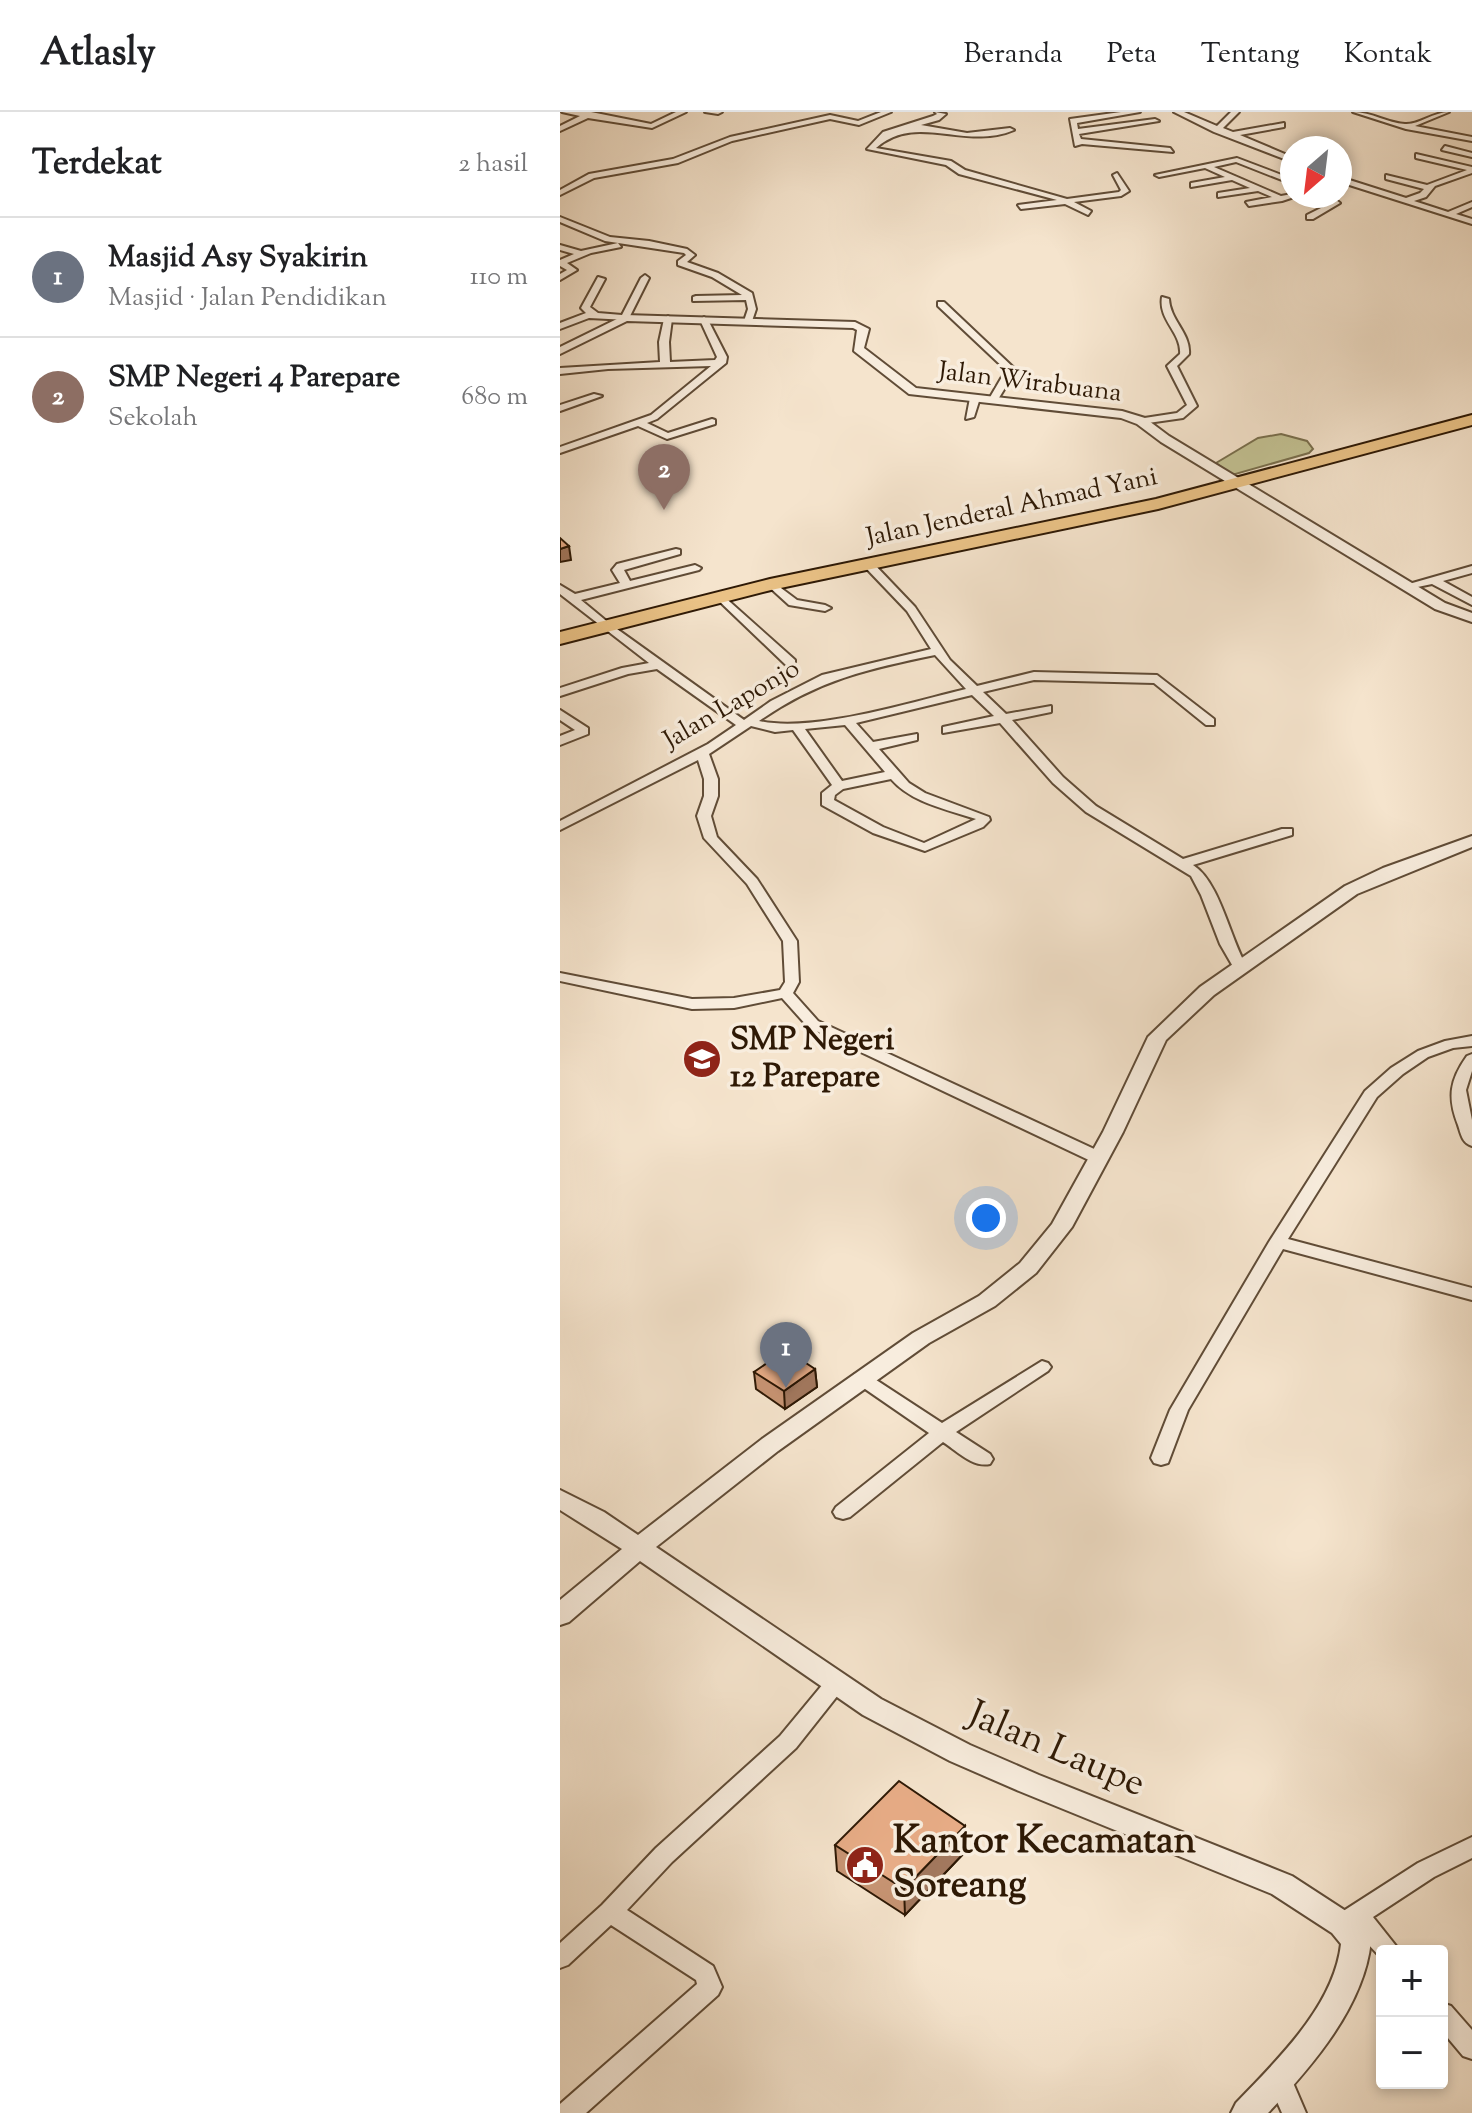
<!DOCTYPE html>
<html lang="id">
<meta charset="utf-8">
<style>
:root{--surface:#fff;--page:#f2f2f2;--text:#202124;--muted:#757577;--line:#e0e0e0;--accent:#2563eb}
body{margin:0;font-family:"Sorts Mill Goudy",serif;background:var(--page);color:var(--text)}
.controls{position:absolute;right:24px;bottom:24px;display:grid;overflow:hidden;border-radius:8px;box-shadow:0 4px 12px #0003}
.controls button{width:72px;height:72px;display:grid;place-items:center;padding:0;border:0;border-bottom:2px solid var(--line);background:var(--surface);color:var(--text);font:40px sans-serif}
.compass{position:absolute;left:720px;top:24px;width:72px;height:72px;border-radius:50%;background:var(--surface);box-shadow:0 4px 12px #0003;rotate:208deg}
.you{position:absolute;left:426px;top:1106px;width:28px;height:28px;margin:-20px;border:6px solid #fff;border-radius:50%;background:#1a73e8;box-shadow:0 0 0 12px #1a73e833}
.badge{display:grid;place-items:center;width:52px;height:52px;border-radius:50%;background:var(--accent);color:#fff;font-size:26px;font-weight:700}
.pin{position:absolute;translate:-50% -66px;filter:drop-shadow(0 2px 4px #0008)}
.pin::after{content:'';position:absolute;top:42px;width:28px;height:24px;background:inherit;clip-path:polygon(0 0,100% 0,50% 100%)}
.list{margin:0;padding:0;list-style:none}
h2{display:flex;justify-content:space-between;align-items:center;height:104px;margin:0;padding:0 32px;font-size:34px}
h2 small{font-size:26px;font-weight:400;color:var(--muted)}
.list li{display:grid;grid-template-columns:52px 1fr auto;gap:24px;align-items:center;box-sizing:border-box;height:120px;padding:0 32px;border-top:2px solid var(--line)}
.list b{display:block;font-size:30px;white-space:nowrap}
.list p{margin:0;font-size:26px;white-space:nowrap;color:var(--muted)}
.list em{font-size:26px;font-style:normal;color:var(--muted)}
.map{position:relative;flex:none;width:912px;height:2001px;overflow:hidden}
header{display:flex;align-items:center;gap:48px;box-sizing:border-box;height:112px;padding:0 40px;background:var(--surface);border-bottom:2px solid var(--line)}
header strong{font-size:38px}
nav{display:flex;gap:44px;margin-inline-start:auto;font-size:28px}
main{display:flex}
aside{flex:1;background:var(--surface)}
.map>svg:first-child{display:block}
.green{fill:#c3c293;stroke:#786e4c;stroke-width:2}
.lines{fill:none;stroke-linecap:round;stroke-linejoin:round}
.minor-casing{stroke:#604c37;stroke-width:4}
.tertiary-casing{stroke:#604c37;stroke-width:4}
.trunk-casing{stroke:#2e1905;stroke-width:4}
.minor{fill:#f8edde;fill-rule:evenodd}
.tertiary{fill:#f8edde;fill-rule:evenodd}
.trunk{fill:#eac286;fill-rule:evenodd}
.wall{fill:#c79473;stroke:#2e1905;stroke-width:2}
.shaded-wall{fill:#a2785e;stroke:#2e1905;stroke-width:2}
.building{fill:#e7ac86;stroke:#2e1905;stroke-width:2}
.labels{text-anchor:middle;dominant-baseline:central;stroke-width:7;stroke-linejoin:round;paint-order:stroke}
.far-street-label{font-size:26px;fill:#2e1905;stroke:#f8edde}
.poi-label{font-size:32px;font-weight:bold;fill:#2e1905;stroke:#f8edde;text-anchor:start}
.near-street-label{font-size:38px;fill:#2e1905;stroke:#f8edde}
.near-poi-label{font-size:38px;font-weight:bold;fill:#2e1905;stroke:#f8edde;text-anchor:start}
</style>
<header>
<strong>Atlasly</strong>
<nav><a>Beranda</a><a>Peta</a><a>Tentang</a><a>Kontak</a></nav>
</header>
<main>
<aside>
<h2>Terdekat<small>2 hasil</small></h2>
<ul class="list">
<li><span class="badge" style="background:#6b7280">1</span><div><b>Masjid Asy Syakirin</b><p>Masjid · Jalan Pendidikan</p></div><em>110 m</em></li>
<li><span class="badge" style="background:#8d6e63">2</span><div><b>SMP Negeri 4 Parepare</b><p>Sekolah</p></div><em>680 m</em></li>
</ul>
</aside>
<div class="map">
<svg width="912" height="2001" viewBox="0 0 912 2001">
<rect width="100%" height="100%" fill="#f5e4cd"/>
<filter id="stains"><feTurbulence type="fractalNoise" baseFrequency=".0025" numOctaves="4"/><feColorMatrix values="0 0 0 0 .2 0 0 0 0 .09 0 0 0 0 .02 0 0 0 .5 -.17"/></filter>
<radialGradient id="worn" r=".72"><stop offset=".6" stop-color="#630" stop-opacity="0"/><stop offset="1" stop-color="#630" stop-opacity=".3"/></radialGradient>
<path class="green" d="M721,322l26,7 6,8 -4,4 -77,22 -16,-12 42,-25z"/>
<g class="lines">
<defs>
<path id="minor" d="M2,0h29l60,12 25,-12h10l-34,16 -64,-10 -28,13v-5l20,-10z
M145,0h17l-4,2z
M321,0h10l-32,13 -29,-6 -98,22 -54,22 -84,15 -34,17v-5l29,-16 84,-15 57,-22 100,-22 28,6z
M375,0l11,2 -7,6 -18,5 46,8 43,-5 4,2c-49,21 -98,-18 -138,18l75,13 14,9 102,29 52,-7 2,-2 -8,-15 4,-2 12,18 -8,5 -47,6 17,9 -3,4 -23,-11 -44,5 -3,-4 39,-5 -98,-26 -13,-9 -79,-16 16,-17 50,-16 4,-2z
M561,0h19l-63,11 1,6 77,-10 4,2 -80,13 2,5 89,9 3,4 -91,-8 -7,2 -5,-27z
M614,0h10l33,14 14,-14h8l-16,16 10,4 51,-9v4l-44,8 52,22v5l-78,-30z
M793,0c19,0 34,11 52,12 14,1 28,-12 44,-12l-34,14 57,11v4l-66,-12z
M885,34l27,7v4l-30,-7z
M856,42l56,13v6l-37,13 -9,11 -12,4 34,11 24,-10v5l-16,7 16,5v5l-132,-42v-5l66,21 14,-5 4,-4 -38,-10v-4l41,10 40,-15 -51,-12z
M677,46l55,21v5l-56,-22 -22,5 67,29 11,-2 5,2 -15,5 -33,5 -3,-4 26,-5 -14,-6 -40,6v-4l32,-5 -18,-8 -41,7v-4l34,-6 -20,-9 -46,9 -4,-2z
M762,84h9l9,7 -27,16h-6v-4l24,-12z
M0,105l50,20 39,4 38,8 8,6 -8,7 31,11 34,20 4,16 -4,12 -4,3 -4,-3 4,-12 -2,-9 -53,1v-4l3,-1 46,-1 -30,-18 -34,-12v-4l8,-6 -2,-2 -79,-12 -45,-19z
M58,131l3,4 -30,6 -24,10 10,7 -17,10v-6l7,-4 -7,-4v-6l14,-6 -14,-4v-5l21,6z
M85,163l4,3 -21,42 -39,-2 -29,11v-6l26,-10 -5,-5 17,-31 7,2 -15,28 8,6 24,2 19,-37z
M602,185l7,2c1,21 22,35 20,55l-12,12 20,40 -14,12 -42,6 -3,-1v-4l39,-6 10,-8 -20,-39 13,-12c2,-21 -22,-34 -18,-57z
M378,190h6l72,68 -19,31 -8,-2 17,-29 -68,-64z
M108,204l4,3 -3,23 1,20 45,-2 2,-3 -17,-37 4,-3 4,3 19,37 -1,6 -69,56 -10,4 21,10 44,-14 3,1v4l-48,15 -29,-13 -78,27v-6l91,-32 60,-49 -103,3 -48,5v-6l100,-6 -1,-20 5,-23z
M34,282l8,2 -42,15v-6z
M415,283l5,3 -6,19 -8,2 4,-21z
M116,437l4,1v4l-56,16 6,11 65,-16 6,3 -2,2 -118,30 29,24 134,96 27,-19 51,-26 109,-26 -24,-38 -42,-44v-4h8l42,44 35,53 27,26 57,-14 123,3 57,44v6h-8l-52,-42 -120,-3 -51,12 23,22 45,-8v6l-39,8 51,57 33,29 87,53 99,-30h10v6l-99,30c27,17 37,74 54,102l-7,4 -5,-1 -15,-26 -19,-49 -10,-19 -105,-64 -33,-29 -53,-60 -57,10v-6l51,-11 -22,-21 -116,28 17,19 44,-8v6l-38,9 30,34 16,10 64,24 1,3 -7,7 -58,24 -52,-18 -51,-28v-12l10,-8 -39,-55 -18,2 -24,-6 -42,28 9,25v17l-7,20 6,21 40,42 40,62 2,41 -6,11 25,28 287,133 2,4 -2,4h-12l-285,-135 -26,-29 -48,10 -42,1 -132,-28v-8l132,26 42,-1 46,-8 5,-8 -2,-41 -36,-57 -43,-46 -7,-22 7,-20v-17l-6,-19 -138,70v-9l148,-77 28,-19 -79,-56 -29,5 -68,22v-8l62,-20 27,-5 -89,-69v-9l15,9 45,-11 -8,-13 5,-6zM375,543l31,34c-55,13 -153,44 -207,32 59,-41 108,-52 176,-66zM285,613l40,47 -43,9 -37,-52zM331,667c21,24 55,30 85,40l-52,24 -41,-16 -49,-27 1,-5 8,-6z
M912,454v7l-29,8 29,16v8l-40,-21 -24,5 -6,-3z
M213,470l24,18 28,5 6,3 -6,3 -36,-6 -22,-20z
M161,482l74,66v6h-8l-70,-67 -2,-2z
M0,598l28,18v6l-28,11v-9l15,-6 -15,-10z
M912,924v10l-19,2 -25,9 -25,17 -26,23 -89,142 184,49v12l-189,-51 -95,161 -20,53 -7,2 -7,-2 -3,-5 19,-48 99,-168 96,-151 26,-23 27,-17 27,-10z
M912,942v17l-6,19 6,30v26c-10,-3 -11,-12 -14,-21 -11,-28 -8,-45 9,-69z
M482,1249l6,2 3,4 -3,4 -92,61 34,22 3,5 -3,5c-17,4 -33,-13 -47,-22l-93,75 -7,2 -7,-2 -3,-5 3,-5 93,-74 -74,-51 -3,-4 3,-4h12l75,49z
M275,1564l7,2 4,6 -4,6 -46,58 -124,114 -45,48 86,56 9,21 -4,8 -132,118h-26v-9l137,-120 -1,-4 -85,-55 -43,40 -8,3v-25l42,-38 54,-57 124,-112 48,-58z
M912,1725v21l-38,19 -61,40 27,34h-18v8l-28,-30 -12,5 -8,-3 -4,-7 4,-7 84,-54z
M882,1891l9,3 21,24v29l-9,-3 -21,-25z
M719,1956l9,3 18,42h-24l-15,-34 3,-8z"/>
<path id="tertiary" d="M65,203l230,7 14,7 -5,19 52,40 206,23 23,7 24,18 276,167 27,10v9l-37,-13 -274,-167 -24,-18 -16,-6 -212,-24 -55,-43 3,-21 -4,-2 -226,-7 -67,33v-7z
M912,724v11l-115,47 -143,101 -48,45 -43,92 -51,95 -36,46 -41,33 -66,37 -151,108 -122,96 225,152 89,46 69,30 253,101 60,39 19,26c-7,66 -59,125 -103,172h-37l5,-10c41,-43 98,-97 105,-159l-9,-11 -60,-39 -253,-103 -69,-30 -87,-46 -223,-154 -71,61 -9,3v-25l62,-51 -62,-39v-20l44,22 34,23 124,-96 151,-106 66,-37 41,-33 32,-39 51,-92 45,-95 52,-50 145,-101 38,-18z"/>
<path id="trunk" d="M912,303v10l-314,84 -387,81 -211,54v-12l210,-53 386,-80z"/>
</defs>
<use href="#minor" class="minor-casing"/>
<use href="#tertiary" class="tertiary-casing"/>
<use href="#trunk" class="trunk-casing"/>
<use href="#minor" class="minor"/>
<use href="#tertiary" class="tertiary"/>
<use href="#trunk" class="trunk"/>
</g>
<path class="wall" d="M255,1257l2,18 -32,22 -29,-20 -2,-17z
M405,1714v26l-60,63 -68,-44 -2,-26z"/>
<path class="shaded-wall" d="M9,434l2,14 -11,2v-13z
M255,1257l2,18 -32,22 -1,-18z
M405,1714v26l-60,63 -1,-26z"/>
<path class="building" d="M0,426l9,8 -9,3z
M226,1238l29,19 -31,22 -30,-19z
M339,1669l66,45 -61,63 -69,-44z"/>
<defs>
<symbol id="school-disc" viewBox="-11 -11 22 22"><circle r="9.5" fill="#8f2418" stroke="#f8edde"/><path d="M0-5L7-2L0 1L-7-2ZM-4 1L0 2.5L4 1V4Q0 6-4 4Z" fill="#fff"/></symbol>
<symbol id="civic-disc" viewBox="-11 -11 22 22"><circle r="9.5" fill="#8f2418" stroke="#f8edde"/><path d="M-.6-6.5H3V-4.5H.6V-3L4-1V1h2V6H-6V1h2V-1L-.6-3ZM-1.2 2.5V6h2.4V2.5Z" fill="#fff"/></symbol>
</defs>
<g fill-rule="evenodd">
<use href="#school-disc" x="120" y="925" width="44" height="44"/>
<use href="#civic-disc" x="283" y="1731" width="44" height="44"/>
</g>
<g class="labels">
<g class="far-street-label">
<text transform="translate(470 271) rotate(7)">Jalan Wirabuana</text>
<text transform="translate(452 396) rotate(-12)">Jalan Jenderal Ahmad Yani</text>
<text transform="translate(172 593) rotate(-30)">Jalan Laponjo</text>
</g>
<g class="poi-label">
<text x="170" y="929">SMP Negeri<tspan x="170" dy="37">12 Parepare</tspan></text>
</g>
<g class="near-street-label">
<text transform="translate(496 1639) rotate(23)">Jalan Laupe</text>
</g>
<g class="near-poi-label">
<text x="333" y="1731">Kantor Kecamatan<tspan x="333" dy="44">Soreang</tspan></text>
</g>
</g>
<rect width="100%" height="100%" filter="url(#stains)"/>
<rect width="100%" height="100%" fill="url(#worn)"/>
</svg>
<div class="controls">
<button>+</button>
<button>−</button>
</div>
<svg class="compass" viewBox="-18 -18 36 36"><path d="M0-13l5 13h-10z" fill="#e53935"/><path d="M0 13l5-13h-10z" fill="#757577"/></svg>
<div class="you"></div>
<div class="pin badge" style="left:226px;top:1276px;background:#6b7280">1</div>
<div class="pin badge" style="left:104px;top:398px;background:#8d6e63">2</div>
</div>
</main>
